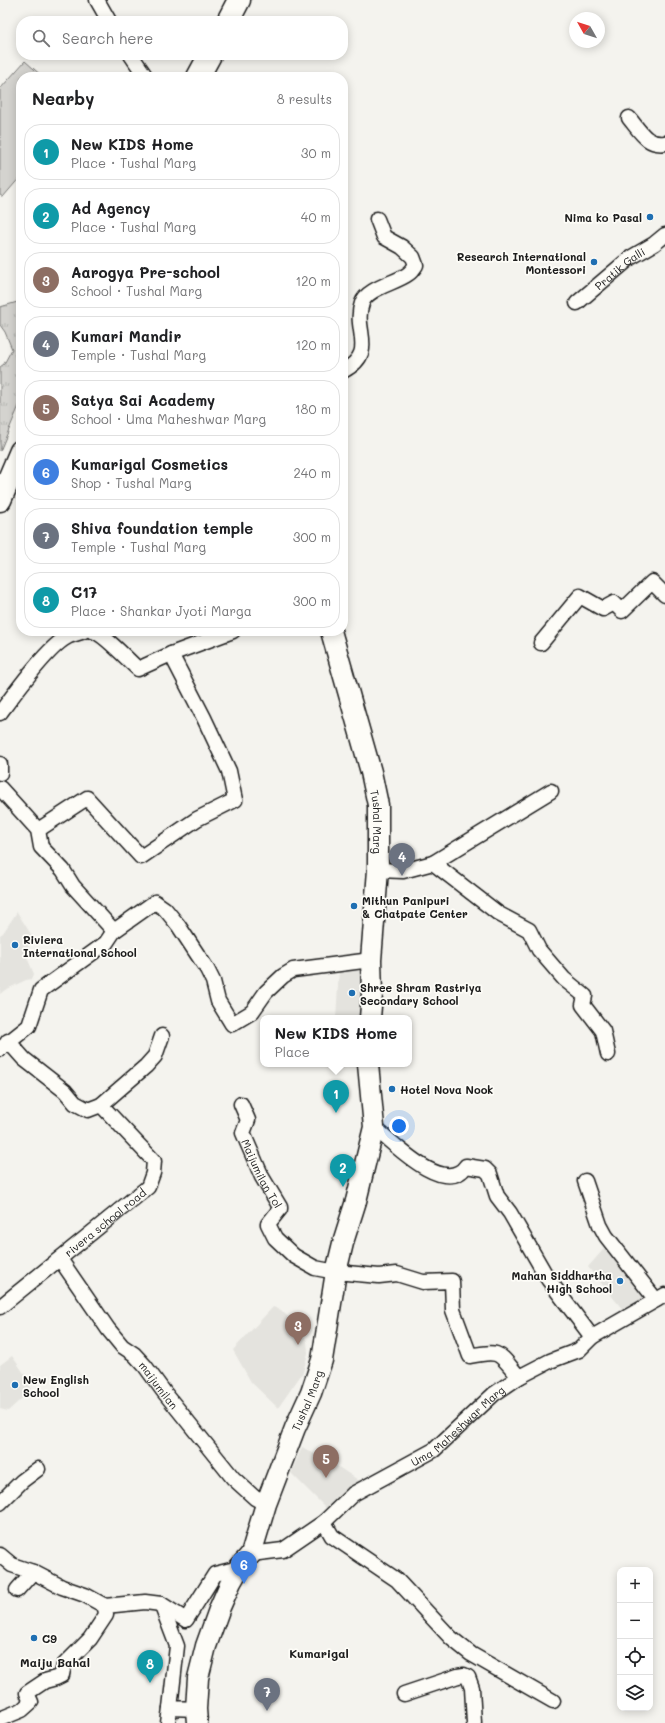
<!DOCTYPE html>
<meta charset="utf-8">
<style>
:root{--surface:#fff;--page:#f6f6f6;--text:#202124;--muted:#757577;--line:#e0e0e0;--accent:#0b8043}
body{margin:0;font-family:Mali,sans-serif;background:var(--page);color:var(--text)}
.controls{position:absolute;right:12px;bottom:12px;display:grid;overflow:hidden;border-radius:8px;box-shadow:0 2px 10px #0003}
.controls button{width:36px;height:36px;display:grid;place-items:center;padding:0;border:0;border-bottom:1px solid var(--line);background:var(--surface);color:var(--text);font:20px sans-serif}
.compass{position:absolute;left:569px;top:12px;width:36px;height:36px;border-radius:50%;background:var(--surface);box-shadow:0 2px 10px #0003;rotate:309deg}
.you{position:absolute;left:399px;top:1126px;width:14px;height:14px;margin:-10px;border:3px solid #fff;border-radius:50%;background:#1a73e8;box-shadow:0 0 0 6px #1a73e833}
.badge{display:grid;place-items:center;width:26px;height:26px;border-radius:50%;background:var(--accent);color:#fff;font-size:13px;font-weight:700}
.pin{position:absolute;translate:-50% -33px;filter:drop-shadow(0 1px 2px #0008)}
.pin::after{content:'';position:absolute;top:21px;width:14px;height:12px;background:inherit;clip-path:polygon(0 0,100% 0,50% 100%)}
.popup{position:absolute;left:260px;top:1015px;width:152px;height:52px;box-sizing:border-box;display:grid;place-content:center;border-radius:8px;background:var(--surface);filter:drop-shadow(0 1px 3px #0005);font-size:13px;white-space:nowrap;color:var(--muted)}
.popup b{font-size:15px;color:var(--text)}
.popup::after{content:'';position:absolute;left:50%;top:100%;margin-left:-8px;border:8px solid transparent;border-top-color:var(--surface)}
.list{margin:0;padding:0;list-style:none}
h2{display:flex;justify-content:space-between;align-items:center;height:52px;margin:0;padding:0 16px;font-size:17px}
h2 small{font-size:13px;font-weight:400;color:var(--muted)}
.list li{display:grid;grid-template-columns:26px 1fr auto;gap:12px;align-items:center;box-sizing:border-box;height:56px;margin:0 8px 8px;padding:0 8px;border:1px solid var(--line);border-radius:16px}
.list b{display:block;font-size:15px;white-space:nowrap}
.list p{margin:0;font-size:13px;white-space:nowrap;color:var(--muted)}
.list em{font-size:13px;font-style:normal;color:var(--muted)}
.icon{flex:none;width:22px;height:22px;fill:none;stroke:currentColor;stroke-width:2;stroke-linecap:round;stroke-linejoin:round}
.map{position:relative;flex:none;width:665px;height:1723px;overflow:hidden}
.search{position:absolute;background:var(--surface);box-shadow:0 2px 10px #0003;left:16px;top:16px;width:332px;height:44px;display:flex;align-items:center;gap:10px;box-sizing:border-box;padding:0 14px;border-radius:16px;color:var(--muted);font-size:15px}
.panel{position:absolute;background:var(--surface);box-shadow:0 2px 10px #0003;left:16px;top:72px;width:332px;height:564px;border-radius:16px}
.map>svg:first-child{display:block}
.built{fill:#e4e3de}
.grass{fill:url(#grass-tufts);stroke:#787876}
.park{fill:#d4d3cf;stroke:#787876}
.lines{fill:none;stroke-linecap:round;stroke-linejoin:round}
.street-casing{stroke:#1c1c1c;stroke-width:17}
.secondary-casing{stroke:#1c1c1c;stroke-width:23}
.primary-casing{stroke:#1c1c1c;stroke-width:25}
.street{stroke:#fdfcf7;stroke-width:14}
.secondary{stroke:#fdfcf7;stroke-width:20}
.primary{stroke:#fdfcf7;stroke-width:22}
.poi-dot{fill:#1f6fb2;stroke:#fdfcf7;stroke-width:1.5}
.labels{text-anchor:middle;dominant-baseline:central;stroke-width:3.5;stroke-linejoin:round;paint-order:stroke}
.poi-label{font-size:11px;font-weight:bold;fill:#1c1c1c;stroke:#fdfcf7;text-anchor:start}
.street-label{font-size:11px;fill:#1c1c1c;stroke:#fdfcf7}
.neighbourhood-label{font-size:12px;font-weight:bold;fill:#1c1c1c;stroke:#fdfcf7}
</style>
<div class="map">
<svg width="665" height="1723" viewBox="0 0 665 1723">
<defs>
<pattern id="grass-tufts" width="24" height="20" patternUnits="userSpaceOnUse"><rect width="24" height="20" fill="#d4d3cf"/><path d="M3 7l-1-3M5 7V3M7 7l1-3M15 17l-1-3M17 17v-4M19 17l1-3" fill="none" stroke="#b5b5b1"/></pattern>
</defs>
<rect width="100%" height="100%" fill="#f4f3ee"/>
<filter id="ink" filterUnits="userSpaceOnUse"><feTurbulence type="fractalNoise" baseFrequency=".025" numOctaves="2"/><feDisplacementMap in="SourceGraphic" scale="8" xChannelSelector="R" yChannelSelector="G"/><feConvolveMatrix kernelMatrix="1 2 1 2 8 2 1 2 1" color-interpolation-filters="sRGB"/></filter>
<g filter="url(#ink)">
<path class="built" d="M17,912l15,24 -6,19 8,19 -2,5 -6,1 -21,10 -5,4v-59l3,-2z
M339,970l29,1 -3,47h-29z
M609,1243l44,51 -25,22 -40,-49z
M273,1307l8,3 19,19 7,12 1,12 -5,19 -25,36 -27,-26 -18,-32z
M12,1356l16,23 3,11 -23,21 -8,-2v-44z
M302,1447l35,19 27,18 -38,24 -35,-35z"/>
<path class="grass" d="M21,301v100l-21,50v-84l4,-3 8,-15 -7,-17 -5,-7v-18z"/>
<path class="park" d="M25,61l18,16h-22v99l-18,21 -3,-2v-106z"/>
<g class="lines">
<defs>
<g id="street">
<path d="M97,0l12,21"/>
<path d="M131,55l15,22"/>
<path d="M629,118c11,13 18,28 36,25"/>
<path id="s1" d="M577,303l53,-45 24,-14 11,-9"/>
<path d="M343,371c36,-19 9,-41 19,-68 5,-15 34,-20 46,-29 3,-2 6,-6 8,-9l-3,-8 -11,-10 -18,-10 -7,-18"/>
<path d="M92,631c10,1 37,30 46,38l33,-15 62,-23"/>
<path d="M541,643l39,-47 23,13 11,-6 8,8 30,-29 13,13"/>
<path d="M0,713c14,-19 49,-68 69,-77 5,-2 10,-3 15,-5"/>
<path d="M0,764v9"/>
<path d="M0,788l38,42 3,17 22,23 10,16 41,45"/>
<path d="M38,830l49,-32 54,59 56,-38 38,-19 -6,-29 -25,-53 -33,-64"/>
<path d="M433,863l118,-72"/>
<path d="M378,870l25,1 30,-8 66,51 30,16 10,20 25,29 21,17 -2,9 20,26 5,23"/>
<path d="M8,1041l16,18 41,32 10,12 13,7 13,-5 45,-39 9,-10 7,-20"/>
<path d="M0,1049l29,-23 12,-36 65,-47 8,-12 41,-29 10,7 13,16 29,44 6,12 5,20 14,23 20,-12 14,-20 17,-16 10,-6 78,-10"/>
<path id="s2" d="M241,1104l7,16 -5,13 19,44 18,30v2l-12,15 7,14 19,18 21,12 21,4 43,4 18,-2 26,8 29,-1 1,29 17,46c32,-7 29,-2 49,21"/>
<path d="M374,1127c18,15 71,70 92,39l19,3 5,5 7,22 13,17 38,66 44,58"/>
<path d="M585,1181l15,44 6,11 50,64"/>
<path id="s3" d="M60,1259l48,70 14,17 12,8 11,12 19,26 69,86 22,20 11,6"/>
<path id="s4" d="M0,1307l148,-120 5,-14 1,-12 -53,-56"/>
<path d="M0,1503l22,-22 16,-12"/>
<path d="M324,1522l8,14 65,44 54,58 20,16 82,47"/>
<path id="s5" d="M251,1554l32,-4 41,-28 29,-28 81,-44 60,-56 25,-17 31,-16 29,-11 13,-13 73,-42"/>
<path d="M0,1555l12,10 21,7 29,15 23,8 20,11 40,-4 16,2 16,42 -7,62 26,1"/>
<path d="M17,1590l16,-18"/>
<path d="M161,1604l25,16 29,-46 24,-6"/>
<path d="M404,1694l54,-18 6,-1 4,2 4,11 2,35"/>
<path d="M0,1719l22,-9 9,-8 -4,-9 18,-12 11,-3 6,-3 2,-10 26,-26 16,-24 -1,-9"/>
<path d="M168,1723l2,-15"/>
</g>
<g id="secondary">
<path id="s6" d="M331,631l40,141 7,33v65l-7,90 1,34 -2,24"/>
<path id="s7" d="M197,1723l-1,-14 2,-31 8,-32 14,-39 11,-25 8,-14 12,-14 15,-50 29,-76 16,-35 11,-33 14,-88 8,-33 12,-38 18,-74 -6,-63"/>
</g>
<path id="primary" d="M228,21l11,-21
M198,77l12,-22
M0,500l21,-49"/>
</defs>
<use href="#street" class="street-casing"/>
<use href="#secondary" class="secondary-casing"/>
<use href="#primary" class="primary-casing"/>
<use href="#street" class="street"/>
<use href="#secondary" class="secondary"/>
<use href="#primary" class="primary"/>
</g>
</g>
<g class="poi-dot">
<circle cx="650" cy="217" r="4"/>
<circle cx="594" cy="262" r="4"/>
<circle cx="354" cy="906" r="4"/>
<circle cx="15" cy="945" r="4"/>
<circle cx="352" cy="993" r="4"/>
<circle cx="392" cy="1089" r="4"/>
<circle cx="620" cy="1281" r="4"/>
<circle cx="15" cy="1385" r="4"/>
<circle cx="34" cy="1638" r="4"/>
</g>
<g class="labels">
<g class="poi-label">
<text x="642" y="217" text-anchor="end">Nima ko Pasal</text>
<text x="586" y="256" text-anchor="end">Research International<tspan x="586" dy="13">Montessori</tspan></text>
<text x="362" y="900">Mithun Panipuri<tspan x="362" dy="13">&amp; Chatpate Center</tspan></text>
<text x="23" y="939">Riviera<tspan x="23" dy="13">International School</tspan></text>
<text x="360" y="987">Shree Shram Rastriya<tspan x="360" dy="13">Secondary School</tspan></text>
<text x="400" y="1089">Hotel Nova Nook</text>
<text x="612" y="1275" text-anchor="end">Mahan Siddhartha<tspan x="612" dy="13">High School</tspan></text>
<text x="23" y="1379">New English<tspan x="23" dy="13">School</tspan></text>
<text x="42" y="1638">C9</text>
</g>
<g class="street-label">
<text stroke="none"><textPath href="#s1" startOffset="55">Pratik Galli</textPath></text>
<text stroke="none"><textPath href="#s6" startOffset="197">Tushal Marg</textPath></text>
<text stroke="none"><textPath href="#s2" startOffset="76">Maijumilan Tol</textPath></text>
<text stroke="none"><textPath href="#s4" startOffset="135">rivera school road</textPath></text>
<text stroke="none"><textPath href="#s3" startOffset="161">maijumilan</textPath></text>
<text stroke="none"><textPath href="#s7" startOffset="345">Tushal Marg</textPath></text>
<text stroke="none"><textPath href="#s5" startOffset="248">Uma Maheshwar Marg</textPath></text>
</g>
<g class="neighbourhood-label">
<text x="319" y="1653">Kumarigal</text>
<text x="55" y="1662">Maiju Bahal</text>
</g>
</g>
</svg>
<div class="controls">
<button>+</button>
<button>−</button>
<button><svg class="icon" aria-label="locate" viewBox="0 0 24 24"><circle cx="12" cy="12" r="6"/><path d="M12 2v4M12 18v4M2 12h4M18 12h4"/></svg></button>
<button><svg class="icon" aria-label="layers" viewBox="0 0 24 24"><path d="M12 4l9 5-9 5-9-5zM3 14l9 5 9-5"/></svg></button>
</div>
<svg class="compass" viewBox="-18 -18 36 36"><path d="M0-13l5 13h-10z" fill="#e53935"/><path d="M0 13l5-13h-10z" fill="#757577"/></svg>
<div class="you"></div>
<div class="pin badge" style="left:336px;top:1113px;background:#0f9aa8">1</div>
<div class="popup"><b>New KIDS Home</b>Place</div>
<div class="pin badge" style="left:343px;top:1187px;background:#0f9aa8">2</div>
<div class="pin badge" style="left:298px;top:1345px;background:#8d6e63">3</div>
<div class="pin badge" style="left:402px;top:876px;background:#6b7280">4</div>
<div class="pin badge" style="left:326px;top:1478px;background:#8d6e63">5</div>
<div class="pin badge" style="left:244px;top:1584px;background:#3f7fe0">6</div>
<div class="pin badge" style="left:267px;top:1711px;background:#6b7280">7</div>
<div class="pin badge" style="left:150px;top:1683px;background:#0f9aa8">8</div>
<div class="search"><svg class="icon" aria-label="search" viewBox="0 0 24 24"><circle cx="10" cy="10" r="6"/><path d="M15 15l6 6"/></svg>Search here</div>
<section class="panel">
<h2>Nearby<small>8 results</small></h2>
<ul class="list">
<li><span class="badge" style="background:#0f9aa8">1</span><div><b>New KIDS Home</b><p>Place · Tushal Marg</p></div><em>30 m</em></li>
<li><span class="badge" style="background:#0f9aa8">2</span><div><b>Ad Agency</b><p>Place · Tushal Marg</p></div><em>40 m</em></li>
<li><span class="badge" style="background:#8d6e63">3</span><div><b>Aarogya Pre-school</b><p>School · Tushal Marg</p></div><em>120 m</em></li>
<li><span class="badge" style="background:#6b7280">4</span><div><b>Kumari Mandir</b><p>Temple · Tushal Marg</p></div><em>120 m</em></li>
<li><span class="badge" style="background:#8d6e63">5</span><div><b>Satya Sai Academy</b><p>School · Uma Maheshwar Marg</p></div><em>180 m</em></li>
<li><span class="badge" style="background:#3f7fe0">6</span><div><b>Kumarigal Cosmetics</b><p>Shop · Tushal Marg</p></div><em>240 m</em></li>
<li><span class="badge" style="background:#6b7280">7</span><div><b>Shiva foundation temple</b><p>Temple · Tushal Marg</p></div><em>300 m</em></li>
<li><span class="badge" style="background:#0f9aa8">8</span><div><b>C17</b><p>Place · Shankar Jyoti Marga</p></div><em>300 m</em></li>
</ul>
</section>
</div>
